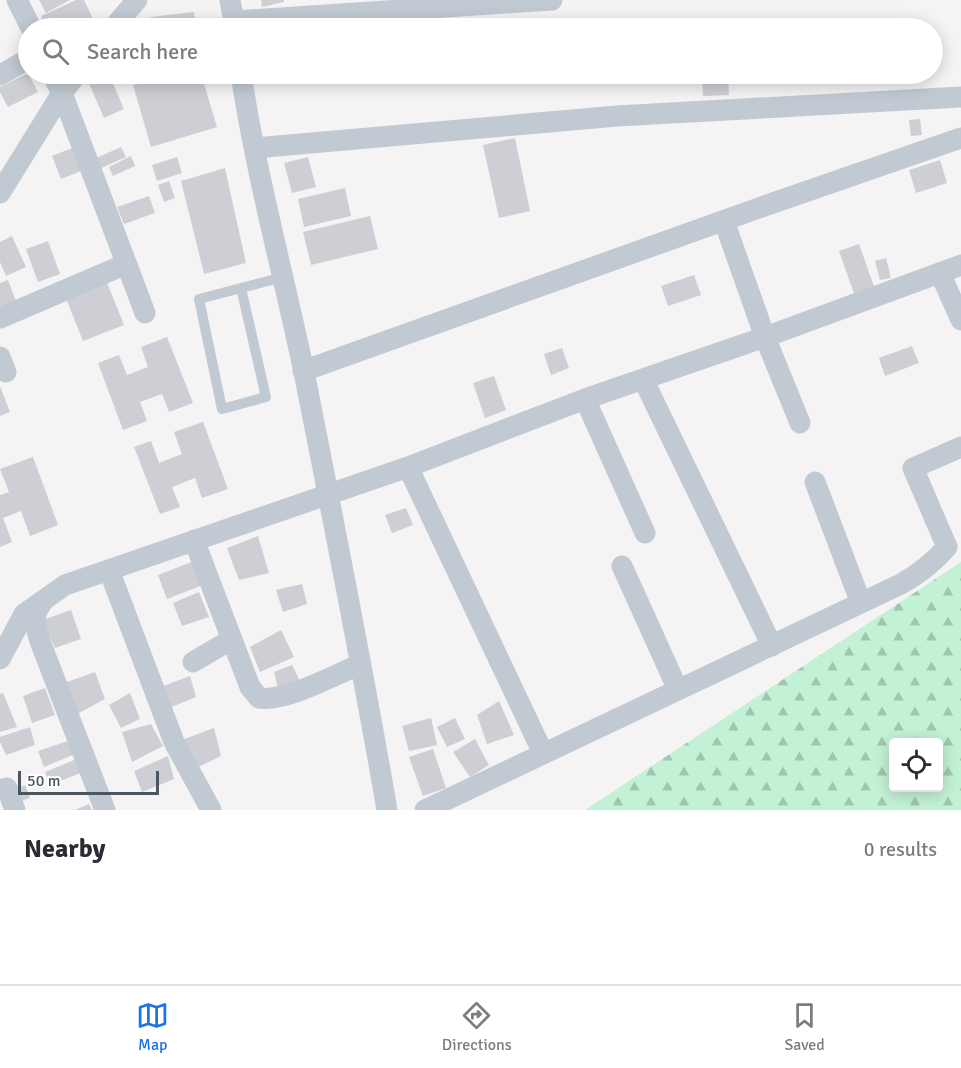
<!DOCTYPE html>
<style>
:root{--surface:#fff;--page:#f7f7f7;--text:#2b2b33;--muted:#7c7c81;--line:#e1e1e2;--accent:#1a73e8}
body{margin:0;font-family:Signika,sans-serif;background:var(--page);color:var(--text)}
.controls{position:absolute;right:18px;bottom:18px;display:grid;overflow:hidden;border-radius:6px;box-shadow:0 3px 15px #0003}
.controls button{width:54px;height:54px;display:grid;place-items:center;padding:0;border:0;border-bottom:2px solid var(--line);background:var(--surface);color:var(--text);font:30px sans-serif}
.scale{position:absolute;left:18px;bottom:15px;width:141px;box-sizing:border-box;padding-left:6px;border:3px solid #4a5661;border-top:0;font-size:16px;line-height:21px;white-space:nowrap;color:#4a5661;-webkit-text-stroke:4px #fff;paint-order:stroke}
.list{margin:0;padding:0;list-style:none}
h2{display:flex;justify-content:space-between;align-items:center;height:78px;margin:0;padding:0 24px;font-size:26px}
h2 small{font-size:20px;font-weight:400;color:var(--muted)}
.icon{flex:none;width:33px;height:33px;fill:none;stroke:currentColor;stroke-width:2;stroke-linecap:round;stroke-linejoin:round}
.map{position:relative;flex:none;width:961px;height:810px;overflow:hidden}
.search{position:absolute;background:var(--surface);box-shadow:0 3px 15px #0003;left:18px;right:18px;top:18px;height:66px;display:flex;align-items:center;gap:15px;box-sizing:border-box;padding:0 21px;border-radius:33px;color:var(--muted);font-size:22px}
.sheet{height:174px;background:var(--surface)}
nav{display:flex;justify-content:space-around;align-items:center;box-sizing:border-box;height:84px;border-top:2px solid var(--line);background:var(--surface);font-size:16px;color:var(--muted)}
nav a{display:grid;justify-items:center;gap:3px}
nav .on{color:var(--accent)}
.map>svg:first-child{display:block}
.forest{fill:url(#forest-firs);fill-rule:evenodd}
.building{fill:#cdcfd5}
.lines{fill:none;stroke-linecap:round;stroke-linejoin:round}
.lane{stroke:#c1cad2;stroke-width:10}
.street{stroke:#c1cad2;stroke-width:21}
</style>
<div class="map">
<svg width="961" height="810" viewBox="0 0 961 810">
<defs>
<pattern id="forest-firs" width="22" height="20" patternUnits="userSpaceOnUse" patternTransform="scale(1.5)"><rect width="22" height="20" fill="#c3f1d5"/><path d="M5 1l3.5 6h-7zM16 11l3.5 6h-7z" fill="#a0c6b0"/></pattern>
</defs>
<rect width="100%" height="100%" fill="#f5f3f3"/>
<path class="forest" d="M961,562v248h-376zM894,742h44v46h-44z"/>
<path class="building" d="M39,0h31l-24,13z
M76,0h8l9,19 -20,9h-27l-5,-12z
M261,0h23v2l-22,5z
M194,12l2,16h-44l-1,-11z
M382,22l25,3v3h-26z
M28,73l10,19 -30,15 -8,-15v-5z
M106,74h3l15,35 -20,9 -16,-37z
M181,74h20l16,53 -66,20 -18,-62z
M346,74h18l-1,3z
M702,74h26l1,21 -26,1z
M920,119l2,16 -11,1 -2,-16z
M515,138l15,73 -31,7 -16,-73z
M77,146l9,23 -25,10 -9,-23z
M121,147l5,10 -29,13 -5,-10z
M131,156l4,10 -22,10 -4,-9z
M177,157l5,16 -25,8 -5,-16z
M308,157l8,30 -24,6 -8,-30z
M940,160l7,23 -31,10 -7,-23z
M225,168l21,95 -42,11 -23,-93z
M169,181l6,17 -11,4 -6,-17z
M345,188l6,28 -47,11 -6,-28z
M149,196l6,17 -31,11 -7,-17z
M370,216l8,33 -67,16 -8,-33z
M12,236l14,31 -20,9 -6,-14v-20z
M48,241l12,33 -22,8 -12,-33z
M859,244l16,45 -20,7 -16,-45z
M886,258l5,20 -11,2 -5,-19z
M694,275l7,20 -33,11 -7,-20z
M8,280l8,21 -16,6v-24z
M106,280l18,45 -41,16 -18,-45z
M167,337l26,66 -24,9 -7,-18 -22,8 7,19 -24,9 -25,-67 21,-8 8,20 21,-8 -7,-20z
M912,346l7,17 -34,13 -6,-18z
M562,348l7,20 -18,7 -7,-21z
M494,376l12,34 -21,8 -12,-35z
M0,386l10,26 -10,4z
M203,422l25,67 -26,9 -7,-20 -23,9 8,20 -20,7 -26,-67 17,-6 8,22 23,-9 -8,-22z
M33,457l25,68 -28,11 -9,-25 -18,7 9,24 -12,5v-52l9,-3 -9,-23z
M406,508l7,17 -21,8 -7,-18z
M258,536l11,37 -30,7 -12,-32z
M194,561l9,24 -36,14 -9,-24z
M302,584l5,20 -24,8 -7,-22z
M199,592l10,25 -27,9 -9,-23z
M71,610l10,29 -26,9 -13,-28z
M281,630l13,27 -34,15 -10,-25z
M292,665l9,18 -22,10 -5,-21z
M95,672l10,27 -28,15 -13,-31z
M190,676l6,21 -29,12 -9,-21z
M45,688l10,27 -23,8 -9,-27z
M3,693l14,34 -17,5v-38z
M130,693l10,26 -19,9 -12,-23z
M499,701l15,34 -27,9 -10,-29z
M431,718l6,27 -28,6 -7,-25z
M455,718l10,21 -18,8 -10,-20z
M151,724l12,22 -31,16 -10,-30z
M30,727l5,18 -29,10 -6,-13v-5z
M214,728l7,28 -29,14 -13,-29z
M475,739l14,26 -19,12 -17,-25z
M71,740l4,14 -31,13 -6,-16z
M433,749l13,39 -23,8 -14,-39z
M168,756l6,23 -32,13 -8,-21z
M79,758l4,14 -33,13 -5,-13z
M25,785l5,13 -12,4 -6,-11z
M89,804l3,6h-17z"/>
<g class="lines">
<path class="lane" d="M241,288l25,109 -44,12 -23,-110 84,-22"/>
<path class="street" d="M17,0l14,28
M230,0l5,28
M234,21l318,-21
M113,28l24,-28
M52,74l10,19 83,220
M241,74c15,100 42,198 63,298 29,146 58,292 83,438
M0,75l28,-16
M254,148l363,-32 344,-19
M0,193l62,-100 15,-19
M724,221l41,116 35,86
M940,273l21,47
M0,318l126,-54
M0,357l6,15
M303,371l467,-167 191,-66
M643,379l129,267
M585,399l60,134
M408,467l135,286
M815,482l46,121
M194,540l56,147 9,11c27,4 75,-23 102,-34
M622,566l56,124
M109,570l65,172 37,68
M45,599c-15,17 -10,26 -4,45l64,166
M0,659l24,-45 41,-29 343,-118 177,-68 180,-62 196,-72
M193,662l39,-23
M0,790l7,-2 8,22
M425,810l476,-226c18,-10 32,-21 46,-37l-34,-79 48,-21"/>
</g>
</svg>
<div class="controls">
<button><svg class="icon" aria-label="locate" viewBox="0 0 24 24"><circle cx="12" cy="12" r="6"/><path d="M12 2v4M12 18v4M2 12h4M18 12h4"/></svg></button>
</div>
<div class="scale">50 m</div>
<div class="search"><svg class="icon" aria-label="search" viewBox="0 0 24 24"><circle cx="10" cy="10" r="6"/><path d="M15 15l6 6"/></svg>Search here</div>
</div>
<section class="sheet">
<h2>Nearby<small>0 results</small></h2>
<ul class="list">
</ul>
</section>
<nav>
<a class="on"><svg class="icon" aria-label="map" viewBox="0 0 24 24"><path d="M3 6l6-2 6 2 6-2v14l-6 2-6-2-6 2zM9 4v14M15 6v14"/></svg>Map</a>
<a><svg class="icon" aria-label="directions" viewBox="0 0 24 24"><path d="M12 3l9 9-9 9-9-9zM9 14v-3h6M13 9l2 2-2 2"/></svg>Directions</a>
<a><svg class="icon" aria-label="saved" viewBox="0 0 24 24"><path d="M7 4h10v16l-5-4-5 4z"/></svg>Saved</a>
</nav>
